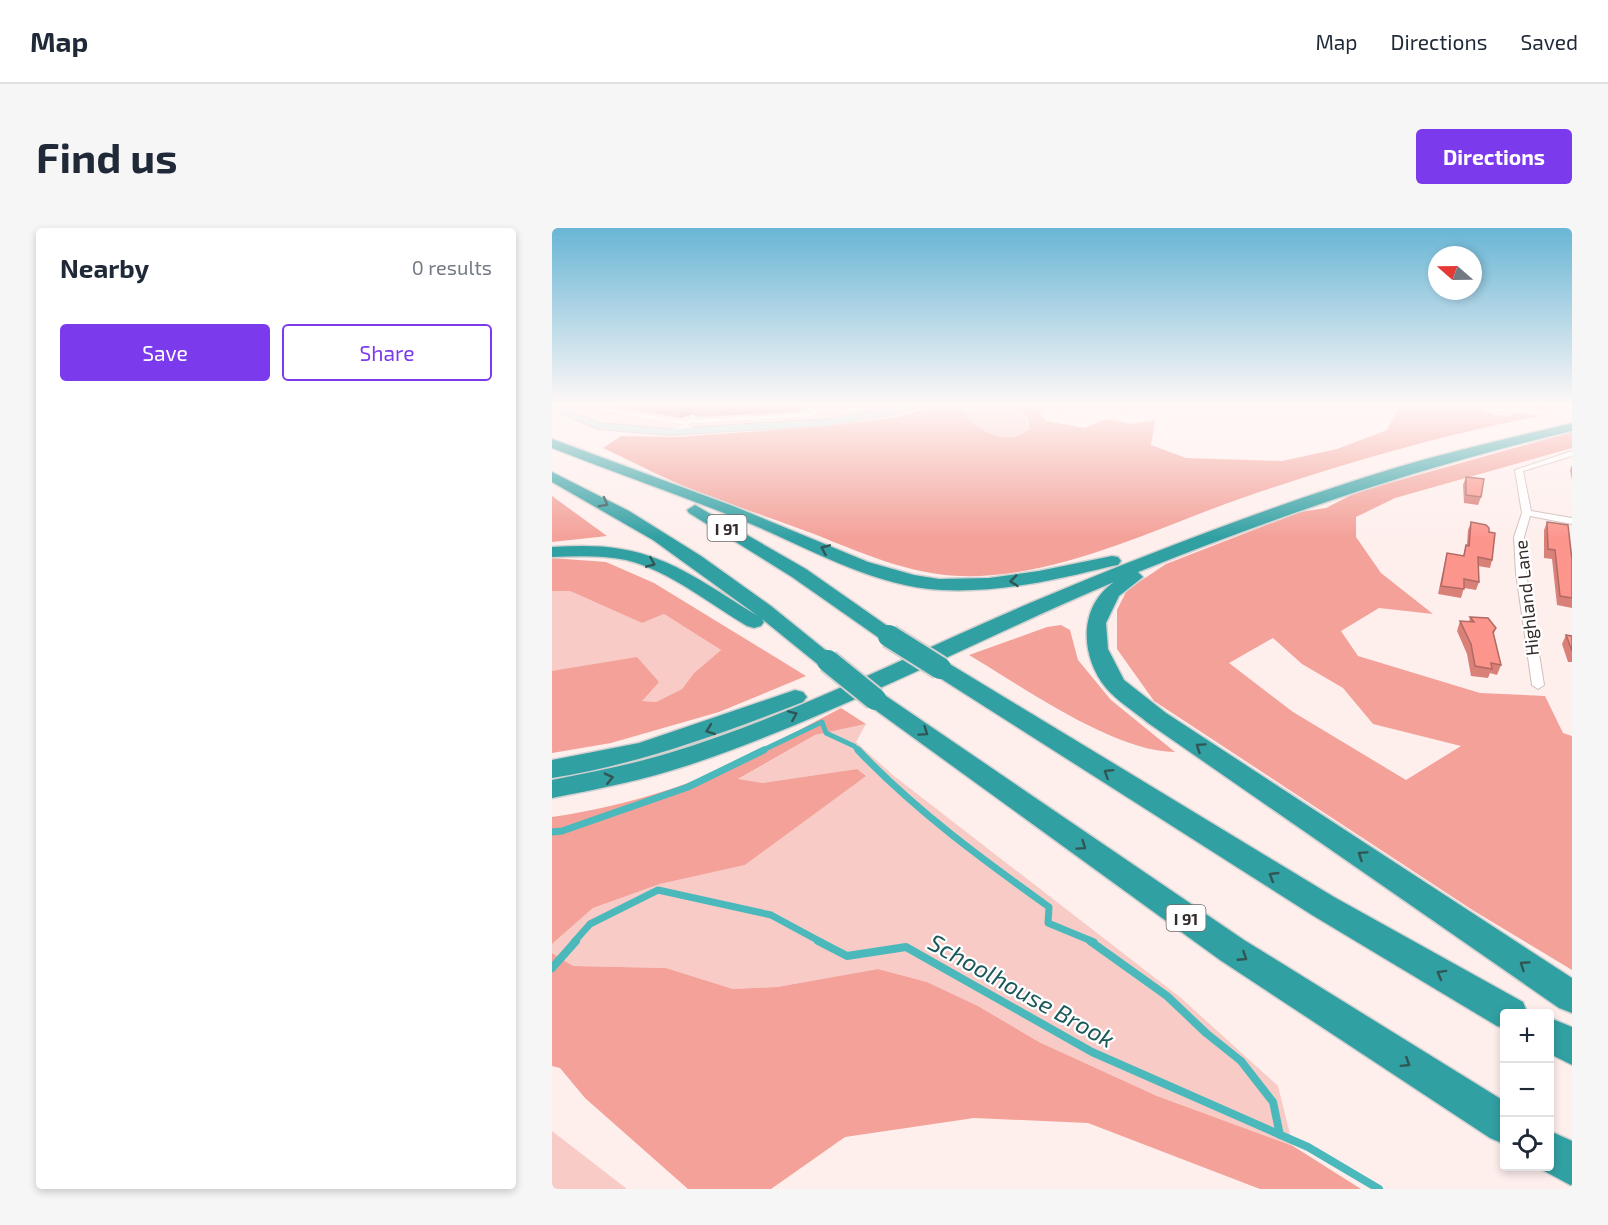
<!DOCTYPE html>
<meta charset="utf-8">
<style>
:root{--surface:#fff;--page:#f6f6f7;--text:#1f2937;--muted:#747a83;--line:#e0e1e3;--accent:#7c3aed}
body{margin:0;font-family:"Exo 2",sans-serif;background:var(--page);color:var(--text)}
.controls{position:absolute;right:18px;bottom:18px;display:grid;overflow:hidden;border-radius:6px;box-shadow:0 3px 9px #0003}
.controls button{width:54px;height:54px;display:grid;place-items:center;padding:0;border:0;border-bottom:2px solid var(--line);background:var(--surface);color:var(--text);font:30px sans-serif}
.compass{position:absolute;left:876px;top:18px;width:54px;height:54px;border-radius:50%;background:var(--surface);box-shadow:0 3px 9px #0003;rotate:290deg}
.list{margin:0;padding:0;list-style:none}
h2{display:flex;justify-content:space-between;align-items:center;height:78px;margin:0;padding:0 24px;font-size:26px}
h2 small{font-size:20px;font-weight:400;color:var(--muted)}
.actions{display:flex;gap:12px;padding:18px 24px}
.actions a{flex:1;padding:14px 0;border:2px solid var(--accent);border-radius:6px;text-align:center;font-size:21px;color:var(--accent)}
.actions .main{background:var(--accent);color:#fff}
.icon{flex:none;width:33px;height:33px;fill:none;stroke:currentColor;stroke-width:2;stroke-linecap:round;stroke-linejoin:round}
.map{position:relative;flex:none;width:1020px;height:961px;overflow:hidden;border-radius:6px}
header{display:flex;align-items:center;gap:36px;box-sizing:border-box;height:84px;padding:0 30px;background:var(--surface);border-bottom:2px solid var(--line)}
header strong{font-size:28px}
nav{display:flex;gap:33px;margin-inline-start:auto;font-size:21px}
.intro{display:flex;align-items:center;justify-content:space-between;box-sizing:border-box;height:144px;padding:0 36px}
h1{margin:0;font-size:42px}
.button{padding:15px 27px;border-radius:6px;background:var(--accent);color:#fff;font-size:21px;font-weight:700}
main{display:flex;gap:36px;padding:0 36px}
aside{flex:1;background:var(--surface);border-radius:6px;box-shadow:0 3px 9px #0003}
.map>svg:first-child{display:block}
.built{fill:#fee2df}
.green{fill:#f8cbc6}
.forest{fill:#f3a199;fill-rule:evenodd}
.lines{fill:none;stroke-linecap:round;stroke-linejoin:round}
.stream-far2{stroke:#4bb9bb;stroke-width:5}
.stream-far1{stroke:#4bb9bb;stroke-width:7}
.stream{stroke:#4bb9bb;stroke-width:8}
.lane-casing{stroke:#d0bdbb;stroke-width:5}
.street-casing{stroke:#d0bdbb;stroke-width:2}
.secondary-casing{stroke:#d0bdbb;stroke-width:2}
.highway-casing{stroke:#d2d1d0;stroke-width:3}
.lane{stroke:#fff;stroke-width:4}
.street{fill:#fff;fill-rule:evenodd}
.secondary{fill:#c1e2e3;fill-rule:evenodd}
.highway{fill:#31a0a3;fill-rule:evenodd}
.lane-bridge-casing{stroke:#d0bdbb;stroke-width:5;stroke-linecap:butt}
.highway-bridge-casing{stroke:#d2d1d0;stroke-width:26;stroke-linecap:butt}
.lane-bridge{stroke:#fff;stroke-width:4}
.highway-bridge{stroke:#31a0a3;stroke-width:22}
.wall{fill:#d98179}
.shaded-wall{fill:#b06963}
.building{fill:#fc968d;stroke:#b06963;stroke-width:1.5}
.oneway{stroke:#325555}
.labels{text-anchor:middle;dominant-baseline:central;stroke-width:4.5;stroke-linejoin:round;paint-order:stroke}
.shield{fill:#fff;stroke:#706b6b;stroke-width:1.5}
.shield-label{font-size:16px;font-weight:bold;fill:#332c2b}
.street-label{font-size:18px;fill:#332c2b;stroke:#fff}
.near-water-label{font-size:24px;font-style:italic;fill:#1a5859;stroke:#fff}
</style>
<header>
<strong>Map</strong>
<nav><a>Map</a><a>Directions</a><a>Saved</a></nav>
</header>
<div class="intro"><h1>Find us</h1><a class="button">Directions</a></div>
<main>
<aside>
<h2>Nearby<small>0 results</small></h2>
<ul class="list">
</ul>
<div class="actions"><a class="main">Save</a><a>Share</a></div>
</aside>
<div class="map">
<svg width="1020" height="961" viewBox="0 0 1020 961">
<rect width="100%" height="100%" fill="#feefed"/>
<path class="built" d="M15,176h374l-12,5 -74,7 -188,13 -54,-4z"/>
<path class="green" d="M410,176h66l-8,3c0,7 8,14 10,22 -4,2 -8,5 -12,7 -19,6 -54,-11 -56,-32z
M0,363h18l72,32 22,-9 57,36 -27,23 -12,16 -26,13 -14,-1 -62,-33 -28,3z
M314,496l-10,18 38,34 287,222 97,88 15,60 -136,-50 -118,-54 -61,-36 -51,-24 -49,-13 -101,18 -44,2 -67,-21 -93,-2 -21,-13v-9l41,-36 67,-24 85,-19 120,-89 -8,-7 -95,14 -25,-3 78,-45z
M0,903l75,58h-75z"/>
<path class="forest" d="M389,176h21c2,20 35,38 55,32 4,-1 9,-5 13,-7l-2,-10 -9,-12 9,-3h27l-16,9 7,8 39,7 21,-9 26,5 23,-4 -4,25 35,13 96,3 55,-12 50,-19 11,-22 41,-4h45l1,7 9,4 16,1 5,-4 25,4c-100,19 -199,48 -295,81 -90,31 -188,82 -285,79 -52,-2 -98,-23 -146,-42 -36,-14 -72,-25 -107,-39 -36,-13 -70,-31 -104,-47l18,-12 56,1 152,-11 69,-9z
M1020,204v16l-177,50 -39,19v20l25,36 52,41 -54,-6 -38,23 17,25 122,37 65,3 18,37 9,3v234l-98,-59 -320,-210 -37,-52v-39l10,-20 39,-26 134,-52 26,-4 31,-16zM721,410l29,26 41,24 30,36 88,22 -55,34 -113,-68 -64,-49z
M0,268l55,40 -55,6z
M0,330l54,4 48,21 152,93 -87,36 -108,31 -59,10v-82l85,-14 22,25 -17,19 14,1 26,-13 12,-16 27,-23 -57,-36 -22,9 -72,-32h-18z
M509,397l9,5 8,30 33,40 64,52c-61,0 -152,-65 -206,-97l78,-28z
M289,480l25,16 -51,11 -77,44 24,4 95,-14 9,7 -121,89 -85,19 -67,24 -41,36v-127c48,-7 96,-19 141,-36 51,-20 100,-48 148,-73z
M0,725l21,13 93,2 67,21 44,-2 101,-18 49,13 51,24 61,36 118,54 136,50 68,43h-101l-172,-66 -114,-5 -129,19 -74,52h-83l-103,-91 -25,-30 -8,-2z"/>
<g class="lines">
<path class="stream-far2" d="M209,523l61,-29 4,11 28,13 5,5"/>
<path class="stream-far1" d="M306,522c57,60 124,109 191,157l-1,16 46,19
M0,604l10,-1 126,-44 76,-37
M22,714l16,-18 68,-34 113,25 50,27"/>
<path class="stream" d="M266,713l29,15 59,-9 186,105 216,95 71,42
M538,713l77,55 39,37 35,28 32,41 7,33
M0,740l24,-27"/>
<defs>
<path id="lane" d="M36,176l34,9 59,9 127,-7 16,-7
M249,176l46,7 47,-7
M513,181l8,-5
M575,182l8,-6
M117,204l17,-7 6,6"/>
<path id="street" d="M946,176h6l-3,8 -5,-1z
M1020,223v5l-49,15 8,40 41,7v6l-42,-8 -6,21 2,36 18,112 -6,4 -6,-4 -16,-112 -2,-36 8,-24 -7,-43z"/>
<path id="secondary" d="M0,176l48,19 69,6 159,-10 83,-15h16l-41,12 -58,9 -159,10 -71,-6 -46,-19z"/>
<path id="highway" d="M1020,195v8c-149,35 -292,84 -434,141l5,5 -24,19 -13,27 2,26 16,31 42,33 406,265v35l-13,-5 -411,-285c-13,-11 -31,-22 -42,-35 -26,-32 -28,-81 8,-106 -142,60 -279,134 -425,183 -45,15 -91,24 -137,33v-18c39,-8 78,-15 117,-27 125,-38 241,-99 361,-150 121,-51 243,-98 368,-136 57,-17 116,-30 174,-44z
M0,211l181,67 135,56 46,13 25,4 50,-1 50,-7 73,-15 6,1 3,4 -3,4 -6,1c-56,14 -113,27 -171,24 -70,-4 -134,-43 -197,-69 -64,-26 -129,-48 -192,-73z
M0,244l77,39 72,45 70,50 68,55 -3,5 -8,2 -8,-2 -58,-47 2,3 -3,4 -7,2 -7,-2c-39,-23 -77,-55 -121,-66 -24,-5 -50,-4 -74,-3v-10c23,-1 47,-2 69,2 52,8 93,41 137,67l-105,-76 -101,-58z
M143,277l111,64 90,63 4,4 -4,4 -7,2 -7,-2 -90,-63 -103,-64 -2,-3z
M388,433l8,2 386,234 189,105 5,12h-24v14l-7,-2 -185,-111 -380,-242 -3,-5 3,-5z
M243,462l8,2 4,5 -4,5c-82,32 -164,62 -251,76v-18l87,-17z
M323,464l8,2 361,246 260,161v43l-14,-6 -270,-178 -353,-256 -4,-5 4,-5z
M998,790l22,9v38l-22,-11z
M998,903l22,10v45l-37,-20h15z"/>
</defs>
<use href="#lane" class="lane-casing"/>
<use href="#street" class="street-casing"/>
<use href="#secondary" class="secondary-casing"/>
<use href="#highway" class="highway-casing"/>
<use href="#lane" class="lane"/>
<use href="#street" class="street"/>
<use href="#secondary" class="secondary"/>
<use href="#highway" class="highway"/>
<defs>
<path id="lane-bridge" d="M134,197l7,-7"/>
<path id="highway-bridge" d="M337,408l51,32
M276,433l47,38"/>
</defs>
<use href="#lane-bridge" class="lane-bridge-casing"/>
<use href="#highway-bridge" class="highway-bridge-casing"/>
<use href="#lane-bridge" class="lane-bridge"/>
<use href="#highway-bridge" class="highway-bridge"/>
</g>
<path class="wall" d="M46,176h204l1,4 -7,4 -99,5 -4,-3 -12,4z
M981,176h16l-3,6 -15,-2z
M1020,237v15l-2,-10z
M914,249l15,20 -3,8 -14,-2 -1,-18z
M919,294l18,10 3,28 -2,8 -12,-2 1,16 -3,8 -12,-2 -3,10 -23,-4 7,-33 2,-8 16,3 3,-11h1l1,-15z
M995,294l25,38v48l-15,-3 -5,-46 -8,-1v-28z
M918,389l26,11 -3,8 8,29 -4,10 -7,-2 -2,5 -17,-2 -4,-22 -10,-23 3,-10 9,1z
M1014,407l6,1v26h-4l-6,-18z"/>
<path class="shaded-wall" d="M130,176h8l3,10 -12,4 -3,-13z
M242,176h8l1,4 -7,4z"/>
<path class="building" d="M116,176h14l-4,1z
M914,249l18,2 -3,18 -15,-2z
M919,294l15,3 3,3v4l6,1 -3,27 -14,-3 1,25 -15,-3v10l-23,-3 6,-33 17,3 2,-11 3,1z
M995,294l21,3 4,35v38l-12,-2 -5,-46 -7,-1z
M918,389l18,1 8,10 -3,4 8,33 -10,-2 1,6 -17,-3 -4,-22 -11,-23 14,1z
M1014,407l6,1v15z"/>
<defs><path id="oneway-chevron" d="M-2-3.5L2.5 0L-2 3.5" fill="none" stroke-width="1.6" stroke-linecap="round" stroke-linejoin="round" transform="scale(1.5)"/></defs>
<g class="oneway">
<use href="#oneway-chevron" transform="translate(52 275) rotate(29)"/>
<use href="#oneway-chevron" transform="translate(273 321) rotate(-157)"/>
<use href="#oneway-chevron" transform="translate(99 335) rotate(23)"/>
<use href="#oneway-chevron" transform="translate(462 353) rotate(174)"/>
<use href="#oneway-chevron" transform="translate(241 487) rotate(-23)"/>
<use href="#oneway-chevron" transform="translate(158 502) rotate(160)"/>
<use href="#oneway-chevron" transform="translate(372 504) rotate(35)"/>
<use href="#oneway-chevron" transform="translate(648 519) rotate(-146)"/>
<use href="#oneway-chevron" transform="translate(556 545) rotate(-148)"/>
<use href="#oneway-chevron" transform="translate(57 550) rotate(-13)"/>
<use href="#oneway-chevron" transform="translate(530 618) rotate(35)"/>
<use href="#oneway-chevron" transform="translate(810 627) rotate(-146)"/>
<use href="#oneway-chevron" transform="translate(721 648) rotate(-149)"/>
<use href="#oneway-chevron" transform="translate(691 729) rotate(33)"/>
<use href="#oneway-chevron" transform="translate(972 737) rotate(-146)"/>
<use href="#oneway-chevron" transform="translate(889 746) rotate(-151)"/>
<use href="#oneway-chevron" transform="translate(854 835) rotate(32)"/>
</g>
<linearGradient id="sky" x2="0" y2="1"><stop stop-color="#69b6d6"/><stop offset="0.57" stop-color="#fff8f7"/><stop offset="1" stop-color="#fff8f7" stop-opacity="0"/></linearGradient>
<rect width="1020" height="310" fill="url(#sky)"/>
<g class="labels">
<g class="shield">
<rect x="155.5" y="287" width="39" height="26" rx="4.5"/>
<rect x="614.5" y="677" width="39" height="26" rx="4.5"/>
</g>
<g class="shield-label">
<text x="175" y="300">I 91</text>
<text x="634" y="690">I 91</text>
</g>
<g class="street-label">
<text transform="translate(974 370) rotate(-96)">Highland Lane</text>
</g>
<g class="near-water-label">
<text transform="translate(470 762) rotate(29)">Schoolhouse Brook</text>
</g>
</g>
</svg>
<div class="controls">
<button>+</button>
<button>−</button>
<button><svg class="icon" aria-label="locate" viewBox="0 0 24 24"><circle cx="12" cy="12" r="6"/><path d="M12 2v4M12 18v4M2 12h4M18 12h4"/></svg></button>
</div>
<svg class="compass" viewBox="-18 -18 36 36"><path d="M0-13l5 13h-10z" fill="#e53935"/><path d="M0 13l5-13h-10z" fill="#747a83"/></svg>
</div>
</main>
